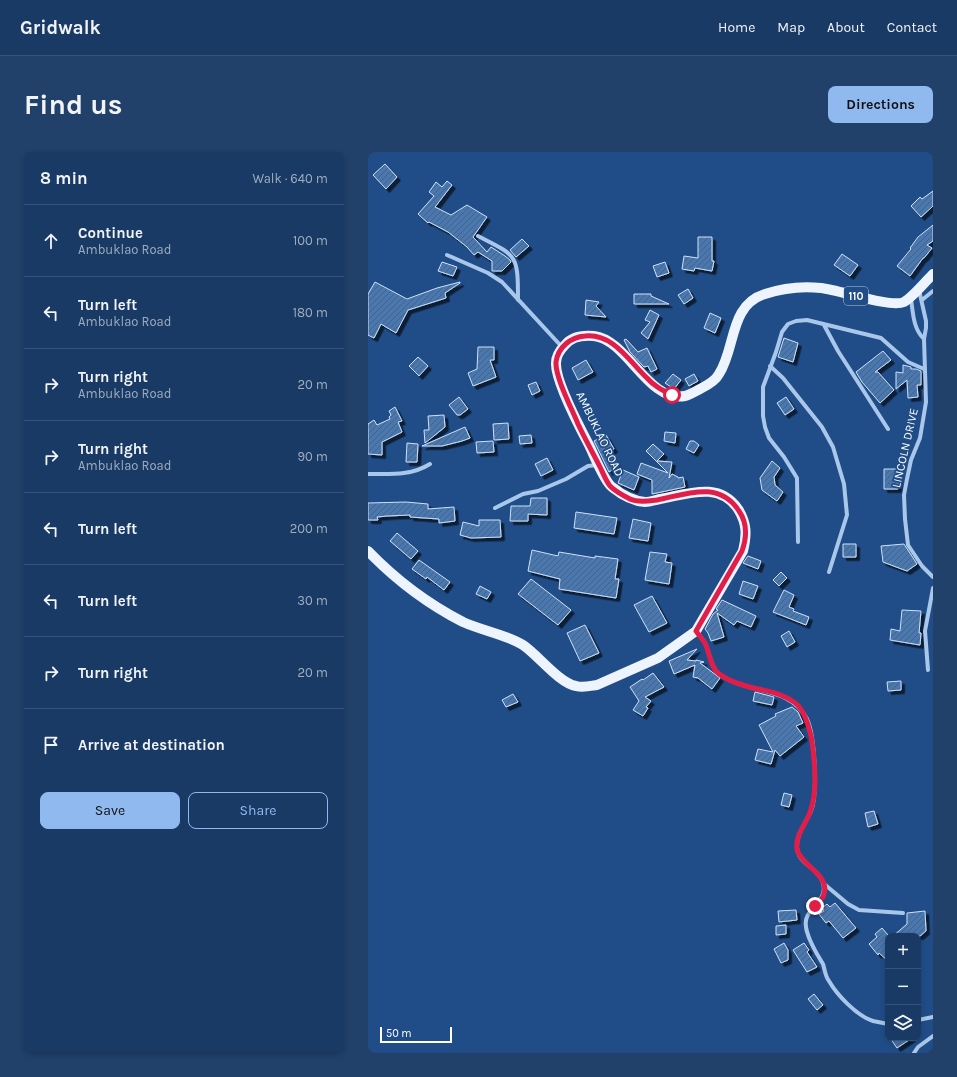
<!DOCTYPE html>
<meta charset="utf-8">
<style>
:root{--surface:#183a65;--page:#21416b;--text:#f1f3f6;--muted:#9fadbf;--line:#365479;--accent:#90b9f0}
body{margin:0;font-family:Karla,sans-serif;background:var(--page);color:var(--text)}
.controls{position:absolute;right:12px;bottom:12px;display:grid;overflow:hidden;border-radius:8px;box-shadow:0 2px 6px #0003}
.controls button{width:36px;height:36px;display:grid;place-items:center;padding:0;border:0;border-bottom:1px solid var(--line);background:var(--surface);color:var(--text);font:20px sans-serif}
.scale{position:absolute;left:12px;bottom:10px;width:72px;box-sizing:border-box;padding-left:4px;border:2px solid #fff;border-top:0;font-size:11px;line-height:14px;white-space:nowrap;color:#fff;-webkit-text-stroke:3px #204d87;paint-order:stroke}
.stop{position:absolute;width:12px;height:12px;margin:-9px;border:3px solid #e11d48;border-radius:50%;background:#fff}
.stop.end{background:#e11d48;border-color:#fff;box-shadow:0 1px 4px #0008}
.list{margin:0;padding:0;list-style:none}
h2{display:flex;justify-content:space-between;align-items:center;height:52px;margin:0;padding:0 16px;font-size:17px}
h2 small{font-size:13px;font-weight:400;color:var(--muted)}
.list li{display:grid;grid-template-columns:26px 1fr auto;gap:12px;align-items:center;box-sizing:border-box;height:72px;padding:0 16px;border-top:1px solid var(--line)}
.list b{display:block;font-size:15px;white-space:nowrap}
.list p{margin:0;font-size:13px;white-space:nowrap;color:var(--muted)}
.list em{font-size:13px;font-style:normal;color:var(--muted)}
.actions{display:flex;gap:8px;padding:12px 16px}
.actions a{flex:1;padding:9px 0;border:1px solid var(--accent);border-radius:8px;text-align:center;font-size:14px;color:var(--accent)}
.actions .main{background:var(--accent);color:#111}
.icon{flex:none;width:22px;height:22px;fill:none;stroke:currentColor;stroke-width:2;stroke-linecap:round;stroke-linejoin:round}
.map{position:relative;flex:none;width:565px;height:901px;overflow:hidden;border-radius:8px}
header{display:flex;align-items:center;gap:24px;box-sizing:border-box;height:56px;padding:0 20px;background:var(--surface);border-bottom:1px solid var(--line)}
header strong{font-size:19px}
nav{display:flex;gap:22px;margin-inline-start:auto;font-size:14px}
.intro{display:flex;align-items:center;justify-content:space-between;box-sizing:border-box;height:96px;padding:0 24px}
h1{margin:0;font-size:28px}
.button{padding:10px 18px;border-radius:8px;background:var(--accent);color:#111;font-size:14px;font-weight:700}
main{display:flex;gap:24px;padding:0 24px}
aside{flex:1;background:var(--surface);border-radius:8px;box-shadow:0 2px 6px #0003}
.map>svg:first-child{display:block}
.building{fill:url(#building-hatch);stroke:#cee1f8;filter:url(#shadow)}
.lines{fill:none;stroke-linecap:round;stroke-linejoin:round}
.street{stroke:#a9c7ea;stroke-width:4}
.primary{stroke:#edf4fe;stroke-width:10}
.route{stroke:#e11d48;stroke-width:5}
.labels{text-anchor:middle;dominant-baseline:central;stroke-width:3.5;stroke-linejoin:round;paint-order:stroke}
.shield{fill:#204d87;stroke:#bccadb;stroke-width:1}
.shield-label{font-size:11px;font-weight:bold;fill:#fff}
.street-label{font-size:12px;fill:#fff;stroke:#204d87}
</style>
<header>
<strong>Gridwalk</strong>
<nav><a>Home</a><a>Map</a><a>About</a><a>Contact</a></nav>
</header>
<div class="intro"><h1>Find us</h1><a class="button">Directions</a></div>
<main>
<aside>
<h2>8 min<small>Walk · 640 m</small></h2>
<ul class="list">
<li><svg class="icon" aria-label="ahead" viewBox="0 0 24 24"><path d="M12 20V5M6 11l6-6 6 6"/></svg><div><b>Continue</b><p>Ambuklao Road</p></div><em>100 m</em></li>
<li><svg class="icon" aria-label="left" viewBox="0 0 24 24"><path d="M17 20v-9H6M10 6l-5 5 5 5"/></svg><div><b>Turn left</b><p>Ambuklao Road</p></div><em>180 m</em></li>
<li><svg class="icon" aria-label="right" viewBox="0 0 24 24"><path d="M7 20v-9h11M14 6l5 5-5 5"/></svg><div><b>Turn right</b><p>Ambuklao Road</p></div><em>20 m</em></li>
<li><svg class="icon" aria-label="right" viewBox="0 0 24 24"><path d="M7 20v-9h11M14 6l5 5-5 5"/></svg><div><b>Turn right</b><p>Ambuklao Road</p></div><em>90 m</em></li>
<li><svg class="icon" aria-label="left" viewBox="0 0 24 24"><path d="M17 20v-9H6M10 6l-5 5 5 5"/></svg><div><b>Turn left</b></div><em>200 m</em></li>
<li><svg class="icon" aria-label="left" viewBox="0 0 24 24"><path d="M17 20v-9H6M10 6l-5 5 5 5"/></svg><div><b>Turn left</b></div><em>30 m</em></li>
<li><svg class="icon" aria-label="right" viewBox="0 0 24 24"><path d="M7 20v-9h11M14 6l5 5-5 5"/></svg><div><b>Turn right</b></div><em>20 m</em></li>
<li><svg class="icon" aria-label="arrive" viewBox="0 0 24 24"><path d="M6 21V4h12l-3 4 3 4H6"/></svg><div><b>Arrive at destination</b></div></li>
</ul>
<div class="actions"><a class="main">Save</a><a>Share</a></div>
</aside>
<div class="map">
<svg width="565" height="901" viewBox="0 0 565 901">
<defs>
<pattern id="building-hatch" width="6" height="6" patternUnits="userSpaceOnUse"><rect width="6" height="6" fill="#4877af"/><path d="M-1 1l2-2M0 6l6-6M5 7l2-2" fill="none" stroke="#4a627e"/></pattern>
<filter id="shadow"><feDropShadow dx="3.5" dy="3.5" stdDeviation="0" flood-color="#0009"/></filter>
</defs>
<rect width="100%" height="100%" fill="#204d87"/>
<path class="building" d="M17,12l12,13 -11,12 -13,-14z
M79,29l5,4 -17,22 16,8 16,-10 20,12 -14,20 14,15 4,-5 14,9 5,4 1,2 -9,9h-10v-10l-14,-9 -4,3 -7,-8 -19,-15 -19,-10 -1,1 -10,-9 16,-18 -5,-4 7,-10 6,5z
M565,39v15l-12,11 -10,-11 9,-9 2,2z
M565,73v16l-6,4 5,3 -8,10h-1l-13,18 -13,-10 14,-17 -1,-1 8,-11z
M330,85h14v24h2l-2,10 -17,-3 -1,3 -12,-2 2,-13 14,2z
M154,87l7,7 -13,11 -6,-7z
M474,102l16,11 -8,11 -16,-11z
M74,110l15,5 -4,9 -15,-5z
M297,110l4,11 -12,4 -4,-11z
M7,130l32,17 30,-11 23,-6v1l-15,10 1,5 -38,12 -12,23 -15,-9 -7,14 -6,-3v-41z
M320,137l5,9 -9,6 -6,-9z
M266,142h17v2l18,8h-35z
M218,148l13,2 -3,4 10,11 -21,-2z
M282,158l9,5 -11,24 -7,-6 9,-11 -5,-2z
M342,161l11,5 -6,15 -11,-5z
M416,186l14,5 -5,19 -15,-5z
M258,187l12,13 9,-4 10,21 -6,3 -3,-6 -4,1 -14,-15 -6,-12z
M110,195h16v13h-4l6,17 -23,9 -5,-13 9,-4z
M515,199l8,9 -16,12h3l16,18 -14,13 -18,-21 -6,-10z
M50,205l10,9 -9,10 -10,-10z
M218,208l7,12 -15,8 -6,-12z
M535,213l8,2v2h5l5,2v14h-4l1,12 -10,1 -1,-18 -11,9v-17l7,1z
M305,222l8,6 -7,9 -9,-6z
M326,222l4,7 -9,5 -4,-7z
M168,230l4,9 -8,4 -4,-10z
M91,245l9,12 -8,6h-3l-8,-10z
M418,245l8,12 -9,6 -8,-12z
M27,255l7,14 -4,1 4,10 -20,10v13l-14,-1v-30l6,-4 3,5 13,-6 -1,-2 2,-2 -2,-4z
M76,263l1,12 -20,16 -1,-13h5l-1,-14z
M140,271l1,16 -15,1 -1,-16z
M97,275l5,11 -8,3 -20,5h-20z
M297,280l11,1 -1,10 -11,-2z
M163,283l1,8 -12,1 -1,-8z
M238,283l8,14 -5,3 10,14 -10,6 -15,-31z
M125,289l1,11 -17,1 -1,-11z
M322,289h4l5,4 -5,8 -8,-4z
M39,291l11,1 -1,18h-11z
M285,292l11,10 -7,7 15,1 -3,16 3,-4 6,3v1l5,-1 2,10 -33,7v-14l-15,-6 4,-11 27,10 -22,-22z
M179,306l6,12 -12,6 -6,-12z
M404,309l8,7 -6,9 1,8 8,7 -6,9 -15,-11 -2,-12z
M516,317h15l-1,20h-14z
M255,318l16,7 -5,13 -16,-7z
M163,346h16v17l-19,-1v7h-18l1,-15h19z
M38,350l22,2v5l26,-2 1,14 -16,2v-4l-29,-2v-2l-23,1 -10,1 1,3h-10v-17z
M208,360l41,6 -3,16 -40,-6z
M265,367l18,4 -3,18 -19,-3z
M111,368h21l1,17 -30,1 -11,-3 3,-13 16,4z
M29,381l21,18 -7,8 -21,-18z
M475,392h13v13h-13z
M536,392l13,20 -10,7 -24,-9 -2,-16z
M164,398l26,6 1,-4 36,6v-2l23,3 -3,20h4l-3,19 -57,-9 1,-10 -32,-8z
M282,400l17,2 -2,8 7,1 -3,21 -24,-4z
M380,404l13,5 -3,8 -15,-6z
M51,408l31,22 -6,8 -17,-13 -1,2 -14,-10z
M413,420l6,6 -8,8 -6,-6z
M163,427l40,31 -13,15 -40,-31z
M375,429l15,5 -5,13 -14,-5z
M112,434l11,6 -4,7 -11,-5z
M416,438l10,5 -5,12 5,2 -1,2 16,6 -3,8 -33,-13z
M284,444l15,27 -18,9 -15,-27z
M354,448l34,16 -5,11 -14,-6 -3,4 -17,-12 7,24 -13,4 -3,-8 -3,-4 8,-15 5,-4 -2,-1z
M534,458l19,1 -2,22h2l-1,12 -30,-5 1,-11 9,2z
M217,473l14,28 -19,8 -13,-28z
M421,479l6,11 -8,5 -6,-11z
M329,497l-10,11 9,1v-1l8,2 -4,1 20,15 -8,11 -14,-11 -5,-1 2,-12 -21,9 -5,-13z
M285,521l11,14 -19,10 6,4 -5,6 2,1 -5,8 -10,-6 6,-9 -9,-14 12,-8 1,1z
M533,529v9l-13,1 -1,-9z
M387,540l19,5 -2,8 -19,-4z
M145,542l5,8 -12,5 -4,-7z
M424,555l6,5 5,11 -7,3 8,11 -24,19 -5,-6 -4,14 -16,-4 3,-11 15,3 -14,-27 17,-9 -1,-2z
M416,641l8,2 -3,12 -8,-2z
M506,659l4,13 -10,3 -3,-14z
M467,751l21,25 -13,10 -14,-17 -3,2 -7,-9 5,-3 -2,-3 5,-4 3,3z
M428,758l1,10 -18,2 -1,-11z
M557,759l1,20 -6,5h-27l14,-12v-11z
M418,773v9l-10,1v-9z
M514,776l6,7v26l-9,-8 -1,2 -9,-11 8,-7 -2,-3z
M416,791l4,7v10l-7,3 -7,-14z
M436,791l5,7 -2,2 10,15 -10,5 -14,-22z
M446,842l9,11 -6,5 -9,-11z
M522,886h22l-15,10z"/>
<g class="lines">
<path class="street" d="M110,84c39,20 40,18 40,64
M79,103l41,18 14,9 60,65
M551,138l7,31v7l-2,11 2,63 -6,36 -9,22 -4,19 -3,16 1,24 3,26 14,21 11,11
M543,147c2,13 2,30 13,40
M554,148l11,-9
M456,173l14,26 50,78
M402,214l13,12 39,49 11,20 11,37 3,31 -18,57
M0,322c22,0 43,2 62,-10
M127,356l28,-14 15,-3 28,-12 22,-13 9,-1
M430,390l-1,-64 -13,-21 -15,-19 -4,-11 -2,-11v-29l13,-35 6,-20 6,-8 8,-3 11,-1 74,18 27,24 16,7
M328,479c3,4 7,8 9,12 5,10 5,23 13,30 27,22 71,11 89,46 8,17 11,75 4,92 -5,12 -15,23 -14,37 1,16 22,20 26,35 5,16 -12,22 -16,34 -5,10 5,28 10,37 2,3 4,7 6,10 2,6 2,12 6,17 8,14 28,35 44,40 5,1 10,2 15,3
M560,518l-3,-39 8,-43
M455,731l25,21 11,6 44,3
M550,868l15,-3
M546,901l4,-6 15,-11"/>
<path class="primary" d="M0,399c28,29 60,53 95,71 20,9 42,12 60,23 15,10 36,38 53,41 7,2 14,0 21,-1l61,-27 38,-27 47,-80c4,-16 4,-28 -5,-42 -19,-28 -50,-15 -78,-10 -5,1 -10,3 -15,3 -13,-1 -23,-7 -33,-15 -8,-6 -18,-32 -23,-42 -9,-17 -34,-65 -33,-82 0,-7 4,-13 9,-18 7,-9 18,-10 29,-9 34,4 54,67 91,60 5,-1 11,-5 15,-7 6,-3 16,-9 19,-15 17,-26 10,-69 46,-80 18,-6 38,-8 56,-6 19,2 69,20 83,14 8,-4 23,-22 29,-28"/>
</g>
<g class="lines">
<path class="route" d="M304,243c-10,-5 -18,-9 -25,-17 -18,-17 -34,-45 -62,-42 -14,1 -27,11 -29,26 -1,15 16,47 22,62 7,15 15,29 22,43 3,6 6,14 10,19 5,5 14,10 20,13 8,4 19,2 27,1 30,-6 62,-20 82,11 9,13 8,26 3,40l-46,80c3,4 6,8 9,12 5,10 5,23 13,30 11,9 26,13 40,16 11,2 26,6 36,13 12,8 18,34 19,47 2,20 4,41 -2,60 -3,13 -16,25 -14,40 3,17 36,26 26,48 -2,3 -6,6 -8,9"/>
</g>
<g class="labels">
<rect class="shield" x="476" y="135" width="24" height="18" rx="3"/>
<g class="shield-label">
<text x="488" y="144">110</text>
</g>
<g class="street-label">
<text transform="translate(232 282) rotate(64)">AMBUKLAO ROAD</text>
<text transform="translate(537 296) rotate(-77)">LINCOLN DRIVE</text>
</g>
</g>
</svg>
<div class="controls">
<button>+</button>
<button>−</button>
<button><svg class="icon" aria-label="layers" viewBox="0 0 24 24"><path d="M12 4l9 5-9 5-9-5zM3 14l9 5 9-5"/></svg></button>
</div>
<div class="scale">50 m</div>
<div class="stop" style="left:304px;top:243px"></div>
<div class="stop end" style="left:447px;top:754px"></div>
</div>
</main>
